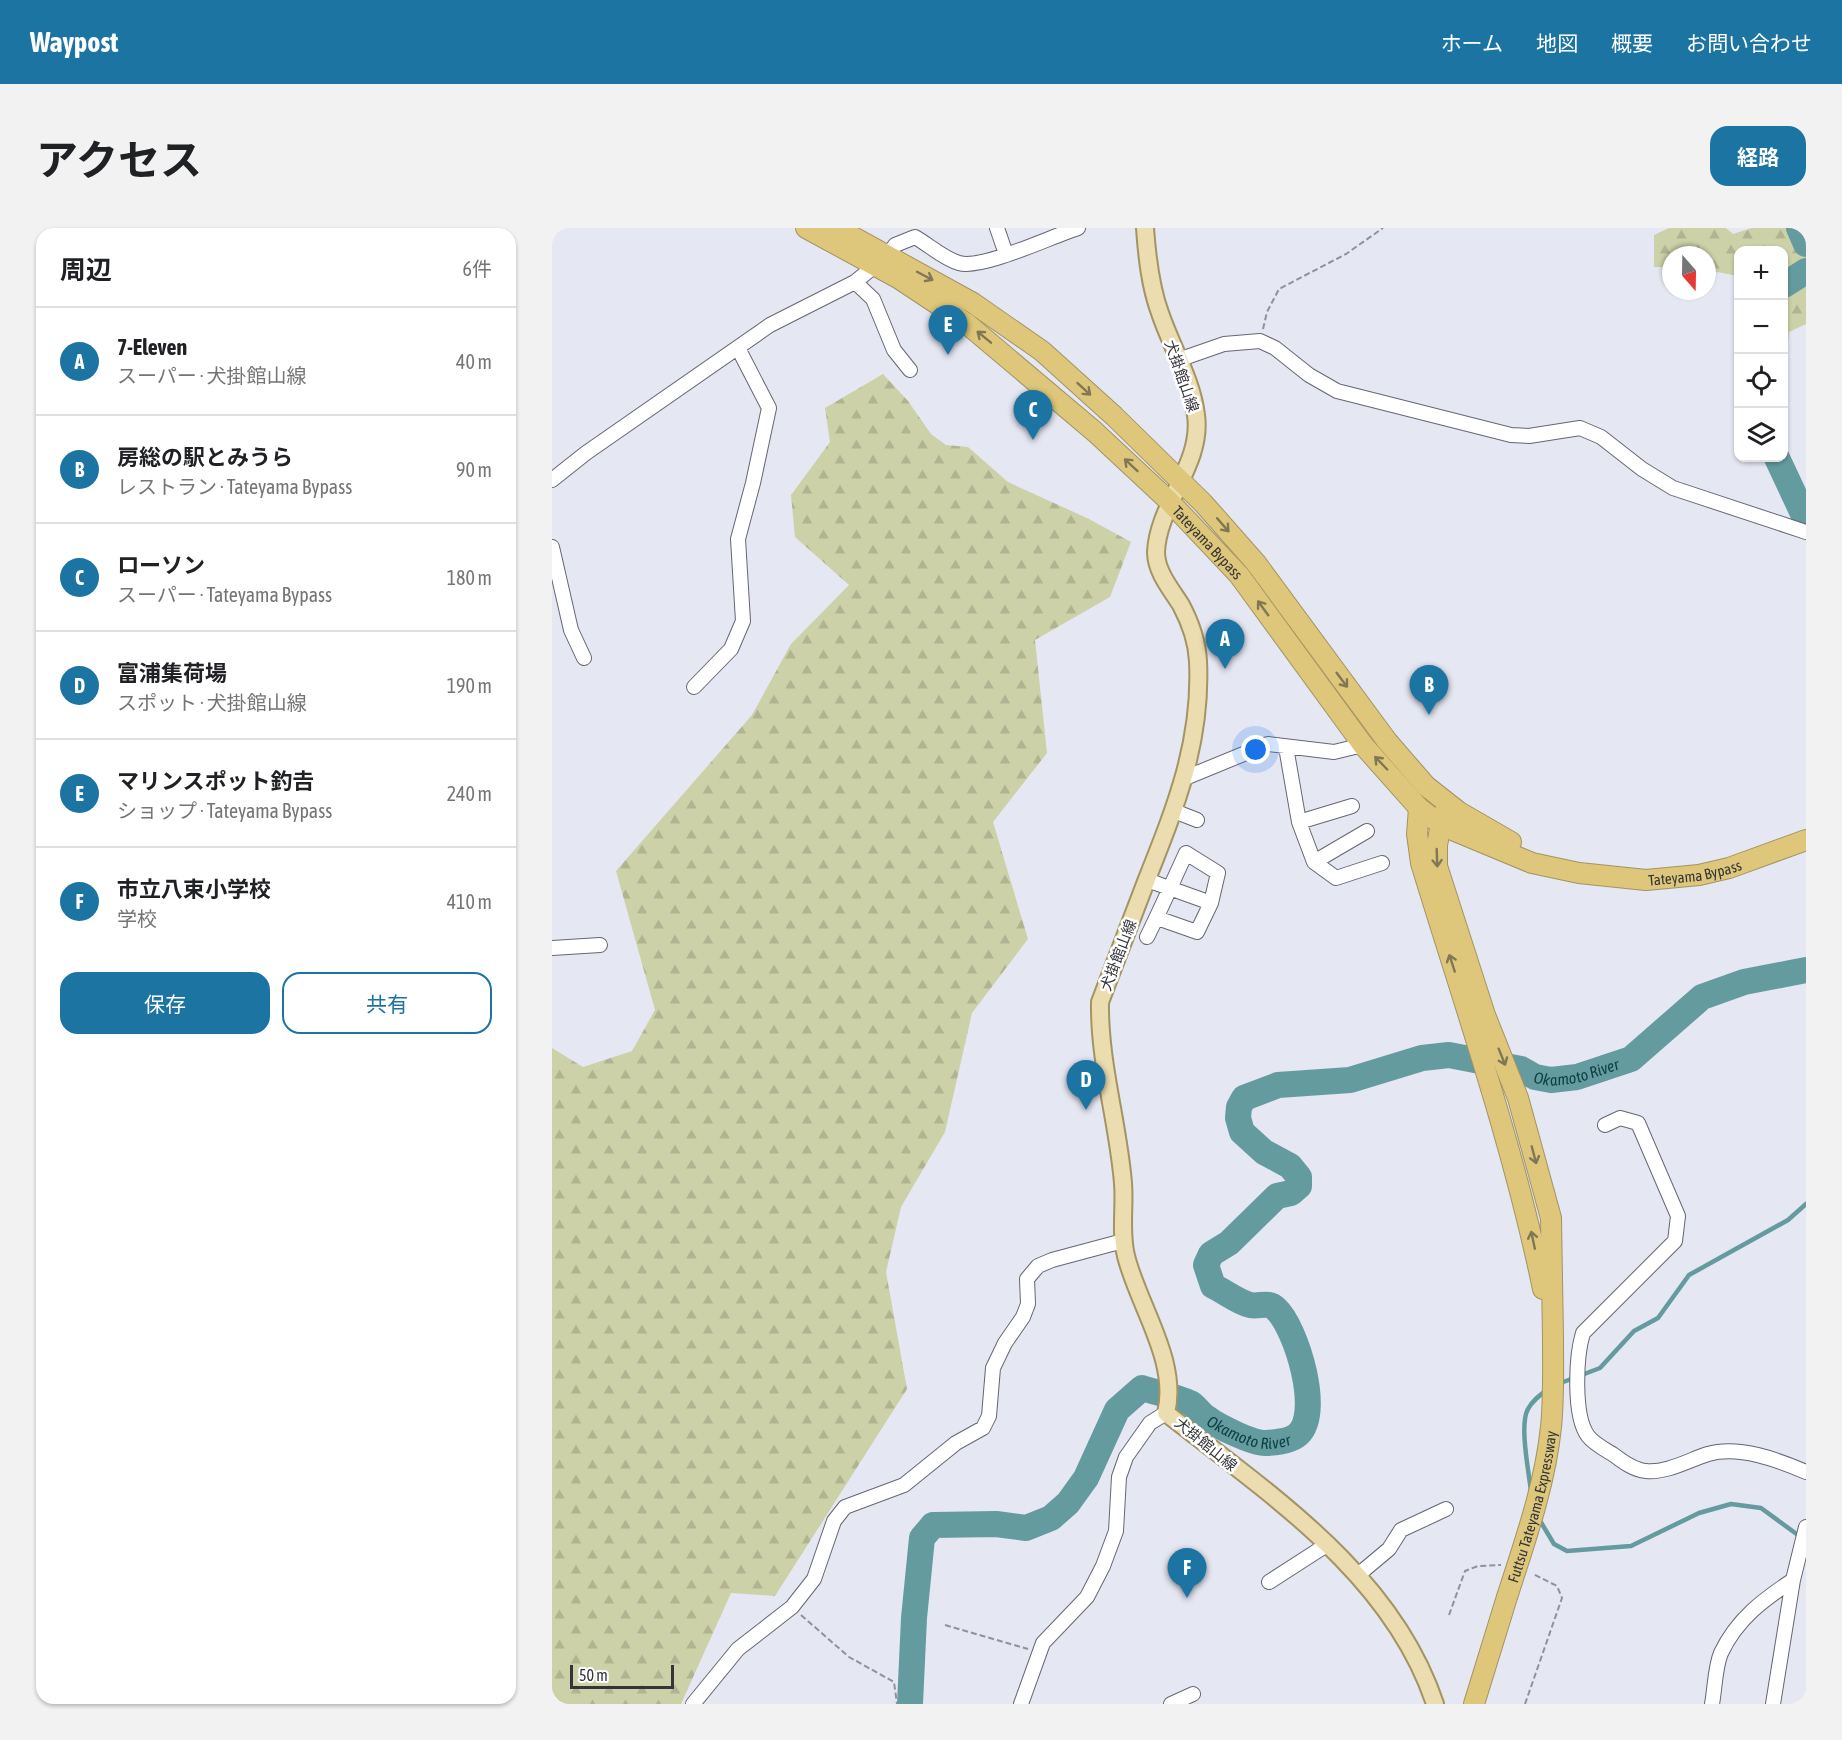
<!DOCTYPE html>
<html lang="ja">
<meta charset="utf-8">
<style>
:root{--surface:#fff;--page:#f2f2f2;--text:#202124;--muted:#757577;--line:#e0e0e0;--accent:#1c74a3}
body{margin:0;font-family:"Asap Condensed","Noto Sans JP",sans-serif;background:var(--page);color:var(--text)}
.controls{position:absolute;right:18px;top:18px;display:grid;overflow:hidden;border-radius:12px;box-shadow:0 2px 4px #0004}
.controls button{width:54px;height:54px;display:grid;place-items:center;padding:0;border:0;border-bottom:2px solid var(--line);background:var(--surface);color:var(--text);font:30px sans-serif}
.compass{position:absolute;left:1110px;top:18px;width:54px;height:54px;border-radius:50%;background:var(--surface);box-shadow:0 2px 4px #0004;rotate:160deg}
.scale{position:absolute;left:18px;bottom:15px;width:104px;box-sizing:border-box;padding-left:6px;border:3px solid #343539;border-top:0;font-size:16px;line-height:21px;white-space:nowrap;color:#343539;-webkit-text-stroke:4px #fff;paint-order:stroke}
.you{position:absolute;left:704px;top:522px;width:21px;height:21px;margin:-15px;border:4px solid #fff;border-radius:50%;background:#1a73e8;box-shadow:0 0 0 9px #1a73e833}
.badge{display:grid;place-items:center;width:39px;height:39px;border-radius:50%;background:var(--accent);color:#fff;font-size:20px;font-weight:700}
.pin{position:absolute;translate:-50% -50px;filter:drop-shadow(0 2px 3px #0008)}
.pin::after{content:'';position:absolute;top:32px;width:21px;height:18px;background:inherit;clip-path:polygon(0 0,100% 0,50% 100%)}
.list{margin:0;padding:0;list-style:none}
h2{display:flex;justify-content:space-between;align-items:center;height:78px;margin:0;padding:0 24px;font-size:26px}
h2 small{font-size:20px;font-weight:400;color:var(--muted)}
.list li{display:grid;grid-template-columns:39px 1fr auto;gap:18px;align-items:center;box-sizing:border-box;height:108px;padding:0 24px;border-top:2px solid var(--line)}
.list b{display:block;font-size:22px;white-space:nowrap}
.list p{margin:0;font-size:20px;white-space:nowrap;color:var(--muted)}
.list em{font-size:20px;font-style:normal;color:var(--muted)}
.actions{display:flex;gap:12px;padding:18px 24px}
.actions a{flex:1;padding:14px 0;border:2px solid var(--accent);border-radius:18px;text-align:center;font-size:21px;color:var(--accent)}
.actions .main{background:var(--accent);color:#fff}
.icon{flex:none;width:33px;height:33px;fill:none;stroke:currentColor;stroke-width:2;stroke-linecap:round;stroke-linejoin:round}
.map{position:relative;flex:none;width:1254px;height:1476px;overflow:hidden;border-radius:18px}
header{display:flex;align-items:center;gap:36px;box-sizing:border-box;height:84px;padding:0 30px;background:var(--accent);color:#fff}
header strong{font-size:28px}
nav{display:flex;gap:33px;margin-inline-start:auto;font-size:21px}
.intro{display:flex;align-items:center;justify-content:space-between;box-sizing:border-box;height:144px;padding:0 36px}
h1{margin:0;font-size:42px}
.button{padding:15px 27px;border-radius:18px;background:var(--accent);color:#fff;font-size:21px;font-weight:700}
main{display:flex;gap:36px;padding:0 36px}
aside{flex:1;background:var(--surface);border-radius:18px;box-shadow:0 2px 4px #0004}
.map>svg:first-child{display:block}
.forest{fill:url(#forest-firs)}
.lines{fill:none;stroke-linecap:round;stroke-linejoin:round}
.stream{stroke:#649b9f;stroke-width:4.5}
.river{stroke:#649b9f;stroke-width:26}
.minor-casing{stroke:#656771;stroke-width:16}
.major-casing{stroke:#a29463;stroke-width:20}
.highway-casing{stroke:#a29463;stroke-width:22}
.path{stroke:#90929a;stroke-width:2;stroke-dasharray:6 3;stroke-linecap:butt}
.minor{stroke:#fff;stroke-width:14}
.major{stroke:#ebddaf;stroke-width:16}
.highway{stroke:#dec77a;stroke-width:20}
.highway-bridge-casing{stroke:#a29463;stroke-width:22;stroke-linecap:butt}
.highway-bridge{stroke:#dec77a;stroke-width:20}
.oneway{stroke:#807756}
.labels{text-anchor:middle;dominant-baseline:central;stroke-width:5;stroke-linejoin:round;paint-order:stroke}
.street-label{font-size:15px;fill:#343539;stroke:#fff}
.water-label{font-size:16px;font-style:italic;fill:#0c4144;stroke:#fff}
</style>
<header>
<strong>Waypost</strong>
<nav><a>ホーム</a><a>地図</a><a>概要</a><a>お問い合わせ</a></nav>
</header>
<div class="intro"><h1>アクセス</h1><a class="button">経路</a></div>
<main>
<aside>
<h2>周辺<small>6件</small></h2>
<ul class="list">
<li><span class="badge">A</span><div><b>7-Eleven</b><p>スーパー · 犬掛館山線</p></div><em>40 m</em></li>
<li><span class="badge">B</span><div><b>房総の駅とみうら</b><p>レストラン · Tateyama Bypass</p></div><em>90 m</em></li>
<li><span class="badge">C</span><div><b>ローソン</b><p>スーパー · Tateyama Bypass</p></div><em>180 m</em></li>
<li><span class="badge">D</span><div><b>富浦集荷場</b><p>スポット · 犬掛館山線</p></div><em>190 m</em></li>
<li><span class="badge">E</span><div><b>マリンスポット釣𠮷</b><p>ショップ · Tateyama Bypass</p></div><em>240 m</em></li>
<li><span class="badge">F</span><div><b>市立八束小学校</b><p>学校</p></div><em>410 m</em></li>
</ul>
<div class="actions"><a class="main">保存</a><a>共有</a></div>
</aside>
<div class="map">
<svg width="1254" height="1476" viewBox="0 0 1254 1476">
<defs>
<pattern id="forest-firs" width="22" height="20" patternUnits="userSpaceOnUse" patternTransform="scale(1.5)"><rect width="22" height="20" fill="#cdd1a8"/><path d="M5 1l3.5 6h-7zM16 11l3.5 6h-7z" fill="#b1b491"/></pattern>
</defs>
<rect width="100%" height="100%" fill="#e5e7f3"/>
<path class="forest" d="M1117,0h57l7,6 19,-6h54v96l-17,8 -5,50v-132h-46v26l-31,-6v-15h-36v12h-17v-32z
M331,146l25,27 23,33 15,11 22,2 40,35 81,37 42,23 -21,55 -75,43 12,113 -54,69 35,117 -56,74 -27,119 -44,75 -15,65 21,117 -132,207 -44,-3 -50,111h-129v-656l31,19 49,-16 23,-41 -39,-139 136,-156 39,-71 58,-59 -54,-48 -4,-42 39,-53 -5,-34z"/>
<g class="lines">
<path class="stream" d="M1006,1156l42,-16 34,-37 24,-13 31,-43 99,-55 18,-16
M979,1263c-2,-18 -12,-67 -3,-82 4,-8 12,-14 20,-20
M987,1291l15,25 13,7 64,-5 68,-33 32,-9 30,4 41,30"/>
<g class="river">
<path d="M1247,0l7,16"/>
<path d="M1232,57l22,-14"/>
<path d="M1225,230l29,62"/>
<path id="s1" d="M358,1476l4,-86 8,-80 11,-13 63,-1 30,4 25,-10 17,-15 18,-25 31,-68 25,-22c15,5 33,8 48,15 6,3 10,11 17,15 10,8 45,25 58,25 8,0 24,-2 31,-7 28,-19 0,-109 -20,-127 -8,-8 -16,-2 -26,-4 -12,-3 -26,-14 -37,-19l-7,-21 5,-11 18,-11 48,-47 14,-3 8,-7v-9l-9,-11 -26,-14 -22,-20 -4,-14 1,-11 5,-9 34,-13 72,-5 72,-22 27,-3 72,14 14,8 16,3 26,-3 54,-18 71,-62 42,-15 62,-12"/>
</g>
<defs>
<path id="minor" d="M445,0l9,26
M303,54l18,17 21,51 16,20
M626,132l46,-16 36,-3 15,7 34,27 28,16 174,44 18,1 51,-8 21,9 41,32 31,19 133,44
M0,252l34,-27 184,-128 85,-43 33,-27 7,-10 20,-8c14,8 29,22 44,26 23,7 93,-27 119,-35
M0,319l19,83 13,28
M142,459l37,-38 12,-28 -5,-82 15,-56 16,-75 -31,-60
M734,519l13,75 53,-16
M633,550l83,-34 66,8 29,-7
M622,583l23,9
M747,594l15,40 53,-31
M762,634l22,16 46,-15
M595,652l64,23 7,-30 -32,-20c-13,28 -25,56 -39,84
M605,690l40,14 14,-29
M0,720l48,-3
M1053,897l15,-7 18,5 40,93 -3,25 -92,92c-7,23 -10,83 5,103 6,8 18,14 26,19 9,7 20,15 32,16 21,2 43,-11 62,-17 31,-9 70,6 98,18
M806,1347l31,-26 12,-19 45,-21
M717,1354l59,-38
M141,1476l45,-55 54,-42 22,-28 20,-58 11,-14 59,-22 52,-42 27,-15 6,-12 4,-48 12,-25 18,-26 5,-13 -1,-25 11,-13 14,-6 71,-19
M469,1476l22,-61 44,-46 16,-31 13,-35 3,-54 7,-20 24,-34 16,-10
M619,1476l22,-10
M1160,1476c3,-16 3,-37 9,-51 16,-34 42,-53 72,-73
M1221,1476l20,-124 13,-53"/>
<path id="major" d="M593,0c2,28 5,58 15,85 11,33 32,67 36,102 7,49 -38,89 -40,137 0,20 15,37 25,53 9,17 16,36 17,56 4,80 -22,145 -51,218 -16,41 -31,82 -47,123 -1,61 18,120 23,181 2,24 -3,49 3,73 12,49 53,105 40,157 103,81 226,161 269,291"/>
<g id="highway">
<path id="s2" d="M254,0l92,50 68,45 129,109 74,69 70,74 124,170 56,63 24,18 89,37 47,10 67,7 53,-5 30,-7 77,-28"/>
<path d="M285,0l136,75 69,48 72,65 89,87 53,60 131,178 39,45 33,26 52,30"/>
<path d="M867,580l-2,26 4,29c43,141 92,281 122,426"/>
<path d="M891,586l-6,31v21l48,149 33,83 33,120 2,120"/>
<path d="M922,1476l33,-107"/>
</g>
</defs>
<use href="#minor" class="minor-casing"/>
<use href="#major" class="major-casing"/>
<use href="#highway" class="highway-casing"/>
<path class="path" d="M711,101l4,-17 12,-23 67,-35 37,-26
M249,1387l48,42 45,25 3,22
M897,1387l16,-44 13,-5 23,-1
M393,1397l83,24
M973,1476l37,-106 -5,-12 -24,-12"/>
<use href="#minor" class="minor"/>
<use href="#major" class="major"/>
<use href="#highway" class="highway"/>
<defs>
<g id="highway-bridge">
<path id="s3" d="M955,1369c18,-56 38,-112 44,-170 3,-30 2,-59 2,-89"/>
</g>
</defs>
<use href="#highway-bridge" class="highway-bridge-casing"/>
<use href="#highway-bridge" class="highway-bridge"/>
</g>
<defs><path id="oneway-shaft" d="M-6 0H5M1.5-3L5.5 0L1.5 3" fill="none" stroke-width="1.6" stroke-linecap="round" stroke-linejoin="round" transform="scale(1.5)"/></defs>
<g class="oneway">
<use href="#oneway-shaft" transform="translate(373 48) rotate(28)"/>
<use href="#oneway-shaft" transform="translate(432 109) rotate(-141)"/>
<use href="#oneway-shaft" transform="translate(532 161) rotate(42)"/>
<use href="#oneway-shaft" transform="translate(579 237) rotate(-137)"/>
<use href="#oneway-shaft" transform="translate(671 297) rotate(49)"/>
<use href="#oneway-shaft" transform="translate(711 380) rotate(-126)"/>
<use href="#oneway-shaft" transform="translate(790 452) rotate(53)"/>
<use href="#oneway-shaft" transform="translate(829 535) rotate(-134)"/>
<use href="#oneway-shaft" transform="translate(885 630) rotate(88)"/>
<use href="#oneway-shaft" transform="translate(900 735) rotate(-108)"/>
<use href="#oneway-shaft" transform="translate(950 829) rotate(68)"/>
<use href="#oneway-shaft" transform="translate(982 927) rotate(75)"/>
<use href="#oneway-shaft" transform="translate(981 1012) rotate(-102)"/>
</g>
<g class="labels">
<g class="street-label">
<text transform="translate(630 148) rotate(71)">犬掛館山線</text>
<text stroke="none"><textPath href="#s2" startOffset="513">Tateyama Bypass</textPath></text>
<text stroke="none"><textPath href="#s2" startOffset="1144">Tateyama Bypass</textPath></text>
<text transform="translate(566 727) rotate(-69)">犬掛館山線</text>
<text transform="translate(654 1216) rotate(39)">犬掛館山線</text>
<text stroke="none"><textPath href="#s3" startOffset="94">Futtsu Tateyama Expressway</textPath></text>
</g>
<g class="water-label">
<text stroke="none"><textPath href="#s1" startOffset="1449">Okamoto River</textPath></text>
<text stroke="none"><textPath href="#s1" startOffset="584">Okamoto River</textPath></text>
</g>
</g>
</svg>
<div class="controls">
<button>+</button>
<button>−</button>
<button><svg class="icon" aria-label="locate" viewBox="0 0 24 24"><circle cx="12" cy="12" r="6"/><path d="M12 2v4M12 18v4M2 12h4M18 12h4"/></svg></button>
<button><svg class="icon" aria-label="layers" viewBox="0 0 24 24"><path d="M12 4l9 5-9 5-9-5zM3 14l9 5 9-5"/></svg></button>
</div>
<svg class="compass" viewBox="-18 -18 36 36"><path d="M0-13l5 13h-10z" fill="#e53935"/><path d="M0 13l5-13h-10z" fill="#757577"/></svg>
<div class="scale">50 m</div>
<div class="you"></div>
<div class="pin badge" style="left:673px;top:441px">A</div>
<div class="pin badge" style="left:877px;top:487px">B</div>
<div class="pin badge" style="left:481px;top:212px">C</div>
<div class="pin badge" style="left:534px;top:882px">D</div>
<div class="pin badge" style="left:396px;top:127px">E</div>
<div class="pin badge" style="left:635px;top:1370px">F</div>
</div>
</main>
